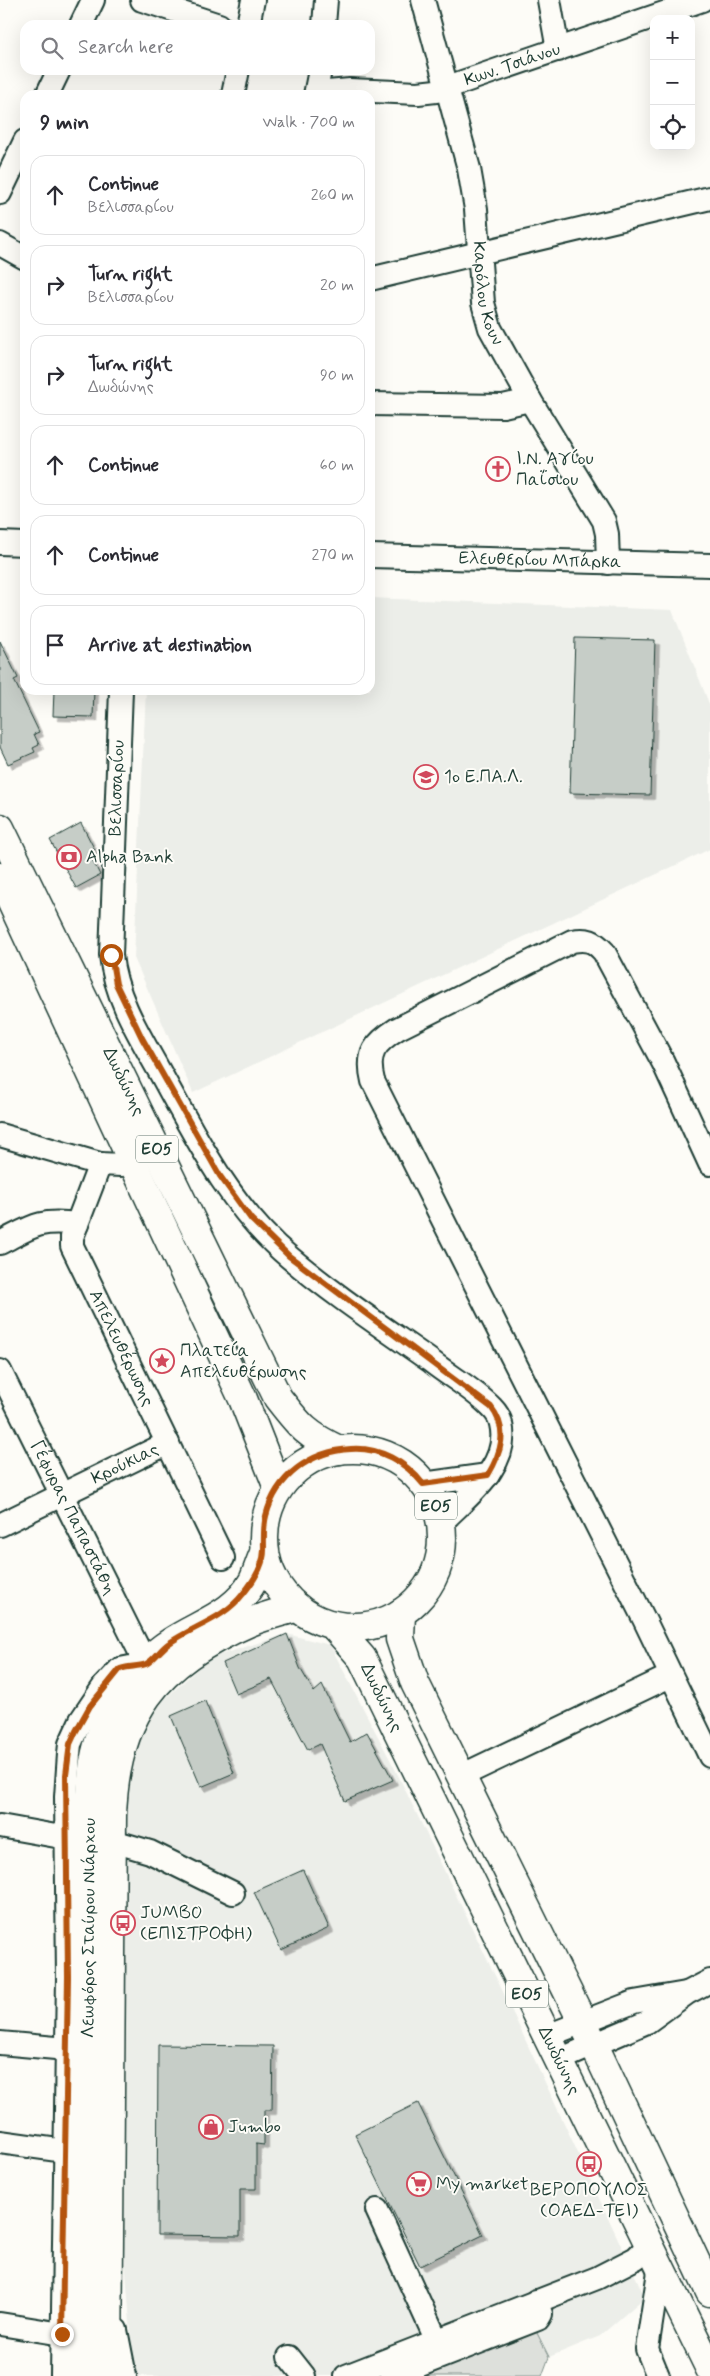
<!DOCTYPE html>
<meta charset="utf-8">
<style>
:root{--surface:#fff;--page:#f7f7f7;--text:#2b2b33;--muted:#7c7c81;--line:#e1e1e2}
body{margin:0;font-family:Mynerve,sans-serif;background:var(--page);color:var(--text)}
.controls{position:absolute;right:15px;top:15px;display:grid;overflow:hidden;border-radius:10px;box-shadow:0 5px 20px #0002}
.controls button{width:45px;height:45px;display:grid;place-items:center;padding:0;border:0;border-bottom:1px solid var(--line);background:var(--surface);color:var(--text);font:25px sans-serif}
.stop{position:absolute;width:15px;height:15px;margin:-11px;border:4px solid #b45309;border-radius:50%;background:#fff}
.stop.end{background:#b45309;border-color:#fff;box-shadow:0 1px 5px #0008}
.list{margin:0;padding:0;list-style:none}
h2{display:flex;justify-content:space-between;align-items:center;height:65px;margin:0;padding:0 20px;font-size:21px}
h2 small{font-size:16px;font-weight:400;color:var(--muted)}
.list li{display:grid;grid-template-columns:32px 1fr auto;gap:15px;align-items:center;box-sizing:border-box;height:80px;margin:0 10px 10px;padding:0 10px;border:1px solid var(--line);border-radius:15px}
.list b{display:block;font-size:19px;white-space:nowrap}
.list p{margin:0;font-size:16px;white-space:nowrap;color:var(--muted)}
.list em{font-size:16px;font-style:normal;color:var(--muted)}
.icon{flex:none;width:28px;height:28px;fill:none;stroke:currentColor;stroke-width:2;stroke-linecap:round;stroke-linejoin:round}
.map{position:relative;flex:none;width:710px;height:2376px;overflow:hidden}
.search{position:absolute;background:var(--surface);box-shadow:0 5px 20px #0002;left:20px;top:20px;width:355px;height:55px;display:flex;align-items:center;gap:12px;box-sizing:border-box;padding:0 18px;border-radius:15px;color:var(--muted);font-size:19px}
.panel{position:absolute;background:var(--surface);box-shadow:0 5px 20px #0002;left:20px;top:90px;width:355px;height:605px;border-radius:15px}
.map>svg:first-child{display:block}
.built{fill:#eceee9}
.green{fill:#dde0db;stroke:#7e8e88}
.building{fill:#c6cdc7;stroke:#1f3d34;filter:url(#shadow)}
.lines{fill:none;stroke-linecap:round;stroke-linejoin:round}
.minor-casing{stroke:#1f3d34;stroke-width:26}
.major-casing{stroke:#1f3d34;stroke-width:31}
.minor{stroke:#fdfcf7;stroke-width:22}
.major{stroke:#fdfcf7;stroke-width:28}
.route{stroke:#b45309;stroke-width:6}
.labels{text-anchor:middle;dominant-baseline:central;stroke-width:4;stroke-linejoin:round;paint-order:stroke}
.shield{fill:#fdfcf7;stroke:#62766e;stroke-width:1}
.shield-label{font-size:16px;font-weight:bold;fill:#1f3d34}
.street-label{font-size:18px;fill:#1f3d34;stroke:#fdfcf7}
.poi-label{font-size:18px;fill:#1f3d34;stroke:#fdfcf7;text-anchor:start}
</style>
<div class="map">
<svg width="710" height="2376" viewBox="0 0 710 2376">
<defs>
<filter id="shadow"><feDropShadow dx="4.5" dy="4.5" stdDeviation="0" flood-color="#0004"/></filter>
</defs>
<rect width="100%" height="100%" fill="#fdfcf7"/>
<filter id="ink" filterUnits="userSpaceOnUse"><feTurbulence type="fractalNoise" baseFrequency=".02" numOctaves="2"/><feDisplacementMap in="SourceGraphic" scale="10" xChannelSelector="R" yChannelSelector="G"/><feConvolveMatrix kernelMatrix="1 2 1 2 8 2 1 2 1" color-interpolation-filters="sRGB"/></filter>
<g filter="url(#ink)">
<path class="built" d="M370,598l302,12 38,96v143l-517,244 -59,-135 12,-268h224z
M287,1634l43,11 65,124 109,225 141,303 -45,39 -51,21 -13,-26 -113,45h-289l-13,-169 -2,-255 9,-186 18,-42 10,-14 11,-13 35,-32 14,-9z"/>
<path class="green" d="M536,2331l13,26 -7,19h-119z"/>
<path class="building" d="M575,638l80,2 -5,155 -80,-2z
M0,641l18,37 -4,2 25,52 -5,2 5,11 -6,3 2,4 -27,12 -8,-17z
M54,690h40l-1,27 -40,-1z
M81,823l14,27 -6,3 11,22 -24,13 -26,-48z
M287,1634l13,34 14,24 8,-7 28,57 17,-10 26,48 -48,21 -25,-57 -12,6 -37,-71 -35,15 -13,-31z
M205,1701l29,72 -33,14 -30,-71z
M303,1870l26,58 -48,22 -27,-58z
M158,2045l115,1 -1,64h-8v35l-8,-1v45h-16v47l-83,-1z
M418,2103l65,132 -63,31 -65,-132z"/>
<g class="lines">
<defs>
<g id="minor">
<path d="M142,0l77,25"/>
<path id="s1" d="M423,0l46,169 7,40 7,94 7,25 40,72 74,121 3,13 1,29"/>
<path d="M549,0l9,50"/>
<path d="M81,25l12,-25"/>
<path d="M248,25l5,-25"/>
<path d="M324,25l2,-25"/>
<path id="s2" d="M316,93l34,-3 68,3 18,-2 266,-91"/>
<path d="M47,95l12,-25"/>
<path d="M233,95l5,-25"/>
<path d="M315,95l5,-25"/>
<path d="M0,193l25,-52"/>
<path d="M0,244l25,14"/>
<path d="M370,279l340,-81"/>
<path d="M370,404l133,2 27,-6"/>
<path d="M0,543l25,1"/>
<path id="s3" d="M370,556l340,9"/>
<path d="M121,690l-10,265c4,43 30,83 51,121 35,64 70,133 127,181 45,38 95,71 143,105 19,15 43,28 60,46 4,4 8,10 9,16 10,42 -35,73 -60,99"/>
<path d="M0,1135l100,29"/>
<path id="s4" d="M133,1162l-12,3 -21,-1 -28,73v9l151,312"/>
<path d="M710,1164l-47,-102 -59,-110c-10,-11 -16,-14 -32,-11l-175,88c-22,14 -31,24 -24,52l271,538 66,137"/>
<path d="M0,1243c33,-17 39,-24 77,-19"/>
<path id="s5" d="M0,1371l146,293 -26,5 -16,17 -23,34 -11,24 -1,10 -3,43 2,180 -6,399"/>
<path d="M423,1484l65,-9"/>
<path id="s6" d="M0,1525l168,-82"/>
<path d="M461,1776l209,-100"/>
<path d="M0,1826l67,12"/>
<path d="M113,1841l37,11 83,41"/>
<path d="M547,2036l87,-34 52,-9"/>
<path d="M0,2043l67,6"/>
<path d="M559,2060l88,-38 40,-29 23,-12"/>
<path d="M0,2142l65,9"/>
<path d="M377,2210l65,142"/>
<path d="M0,2324l62,10"/>
<path d="M116,2330l9,46"/>
<path d="M289,2357l15,19"/>
<path d="M346,2376l251,-98 39,-20 13,-13"/>
<path d="M392,2376l146,-57 3,-5 -5,-13"/>
<path d="M658,2376l-11,-27 13,-84"/>
</g>
<g id="major">
<path id="s7" d="M0,828l278,570c21,27 28,37 61,52"/>
<path d="M0,877l243,522 35,89"/>
<circle cx="353" cy="1538" r="89"/>
<path d="M401,1613l-1,26 15,44 179,362 116,247"/>
<path id="s8" d="M333,1625l29,33 348,711"/>
<path id="s9" d="M86,2376l4,-561c1,-18 1,-35 4,-53 8,-45 38,-95 77,-120 29,-19 64,-28 82,-61 4,-9 7,-19 11,-28"/>
<path d="M108,2376l4,-560c3,-102 45,-154 138,-194 15,-6 32,-10 47,-15"/>
</g>
</defs>
<use href="#minor" class="minor-casing"/>
<use href="#major" class="major-casing"/>
<use href="#minor" class="minor"/>
<use href="#major" class="major"/>
</g>
</g>
<g class="lines" filter="url(#ink)">
<path class="route" d="M62,2334l6,-357 -2,-202 4,-31 6,-13 14,-25 30,-37c8,-3 18,-2 26,-5 7,-3 15,-15 22,-20 25,-18 56,-25 75,-50 9,-11 21,-29 21,-44 0,-11 -1,-22 2,-34 10,-40 45,-65 85,-67 28,-2 55,13 72,35l65,-9c13,-22 21,-45 3,-68l-202,-151 -38,-37 -31,-43 -78,-138 -26,-54 -5,-29"/>
</g>
<defs>
<symbol id="church-ring" viewBox="-11 -11 22 22"><circle r="9.5" fill="#fdfcf7" stroke="#d1495b" stroke-width="1.5"/><path d="M-1.2-6h2.4v3.5h3.3v2.4h-3.3V6h-2.4V-.1h-3.3v-2.4h3.3Z" fill="#d1495b"/></symbol>
<symbol id="school-ring" viewBox="-11 -11 22 22"><circle r="9.5" fill="#fdfcf7" stroke="#d1495b" stroke-width="1.5"/><path d="M0-5L7-2L0 1L-7-2ZM-4 1L0 2.5L4 1V4Q0 6-4 4Z" fill="#d1495b"/></symbol>
<symbol id="bank-ring" viewBox="-11 -11 22 22"><circle r="9.5" fill="#fdfcf7" stroke="#d1495b" stroke-width="1.5"/><path d="M-6-4H6V4H-6ZM0-2.3a2.3 2.3 0 1 0 0 4.6a2.3 2.3 0 1 0 0-4.6Z" fill="#d1495b"/></symbol>
<symbol id="sight-ring" viewBox="-11 -11 22 22"><circle r="9.5" fill="#fdfcf7" stroke="#d1495b" stroke-width="1.5"/><path d="M0-6L1.8-2.2L6-1.7L2.9 1.2L3.7 5.4L0 3.3L-3.7 5.4L-2.9 1.2L-6-1.7L-1.8-2.2Z" fill="#d1495b"/></symbol>
<symbol id="bus-ring" viewBox="-11 -11 22 22"><circle r="9.5" fill="#fdfcf7" stroke="#d1495b" stroke-width="1.5"/><path d="M-5-6H5V4H4V6H2V4H-2V6H-4V4H-5ZM-3.5-4V0h7V-4ZM-3.5 1.2v1.5H-2V1.2ZM2 1.2v1.5H3.5V1.2Z" fill="#d1495b"/></symbol>
<symbol id="shop-ring" viewBox="-11 -11 22 22"><circle r="9.5" fill="#fdfcf7" stroke="#d1495b" stroke-width="1.5"/><path d="M-5-2.5h2.3a2.7 3.5 0 0 1 5.4 0H5L5.5 6h-11ZM-1.5-2.5h3a1.5 2.3 0 0 0-3 0Z" fill="#d1495b"/></symbol>
<symbol id="supermarket-ring" viewBox="-11 -11 22 22"><circle r="9.5" fill="#fdfcf7" stroke="#d1495b" stroke-width="1.5"/><path d="M-6-5.5h2.5l.6 2H6L4.5 2H-2.5L-4.4-4H-6ZM-1.5 3.2a1.3 1.3 0 1 0 .1 0ZM3 3.2a1.3 1.3 0 1 0 .1 0Z" fill="#d1495b"/></symbol>
</defs>
<g fill-rule="evenodd">
<use href="#church-ring" x="484" y="455" width="28" height="28"/>
<use href="#school-ring" x="412" y="763" width="28" height="28"/>
<use href="#bank-ring" x="55" y="843" width="28" height="28"/>
<use href="#sight-ring" x="148" y="1347" width="28" height="28"/>
<use href="#bus-ring" x="109" y="1909" width="28" height="28"/>
<use href="#shop-ring" x="197" y="2113" width="28" height="28"/>
<use href="#bus-ring" x="575" y="2150" width="28" height="28"/>
<use href="#supermarket-ring" x="405" y="2170" width="28" height="28"/>
</g>
<g class="labels">
<g class="shield">
<rect x="136" y="1135.5" width="42" height="27" rx="4"/>
<rect x="415" y="1492.5" width="42" height="27" rx="4"/>
<rect x="506" y="1980.5" width="42" height="27" rx="4"/>
</g>
<g class="shield-label">
<text x="157" y="1149">ΕΟ5</text>
<text x="436" y="1506">ΕΟ5</text>
<text x="527" y="1994">ΕΟ5</text>
</g>
<g class="street-label">
<text stroke="none"><textPath href="#s2" startOffset="201">Κων. Τσιάνου</textPath></text>
<text stroke="none"><textPath href="#s1" startOffset="301">Καρόλου Κουν</textPath></text>
<text stroke="none"><textPath href="#s3" startOffset="170">Ελευθερίου Μπάρκα</textPath></text>
<text transform="translate(117 788) rotate(-88)">Βελισσαρίου</text>
<text stroke="none"><textPath href="#s7" startOffset="282">Δωδώνης</textPath></text>
<text stroke="none"><textPath href="#s4" startOffset="234">Απελευθέρωσης</textPath></text>
<text stroke="none"><textPath href="#s6" startOffset="139">Κρούκιας</textPath></text>
<text stroke="none"><textPath href="#s5" startOffset="164">Γέφυρας Παπαστάθη</textPath></text>
<text stroke="none"><textPath href="#s8" startOffset="88">Δωδώνης</textPath></text>
<text stroke="none"><textPath href="#s9" startOffset="448">Λεωφόρος Σταύρου Νιάρχου</textPath></text>
<text stroke="none"><textPath href="#s8" startOffset="492">Δωδώνης</textPath></text>
</g>
<g class="poi-label">
<text x="516" y="459">Ι.Ν. Αγίου<tspan x="516" dy="21">Παΐσιου</tspan></text>
<text x="444" y="777">1ο Ε.ΠΑ.Λ.</text>
<text x="86" y="857">Alpha Bank</text>
<text x="180" y="1351">Πλατεία<tspan x="180" dy="21">Απελευθέρωσης</tspan></text>
<text x="140" y="1913">JUMBO<tspan x="140" dy="21">(ΕΠΙΣΤΡΟΦΗ)</tspan></text>
<text x="228" y="2127">Jumbo</text>
<text x="436" y="2184">My market</text>
<text x="589" y="2190" text-anchor="middle">ΒΕΡΟΠΟΥΛΟΣ<tspan x="589" dy="21">(ΟΑΕΔ-ΤΕΙ)</tspan></text>
</g>
</g>
</svg>
<div class="controls">
<button>+</button>
<button>−</button>
<button><svg class="icon" aria-label="locate" viewBox="0 0 24 24"><circle cx="12" cy="12" r="6"/><path d="M12 2v4M12 18v4M2 12h4M18 12h4"/></svg></button>
</div>
<div class="stop" style="left:111px;top:955px"></div>
<div class="stop end" style="left:62px;top:2334px"></div>
<div class="search"><svg class="icon" aria-label="search" viewBox="0 0 24 24"><circle cx="10" cy="10" r="6"/><path d="M15 15l6 6"/></svg>Search here</div>
<section class="panel">
<h2>9 min<small>Walk · 700 m</small></h2>
<ul class="list">
<li><svg class="icon" aria-label="ahead" viewBox="0 0 24 24"><path d="M12 20V5M6 11l6-6 6 6"/></svg><div><b>Continue</b><p>Βελισσαρίου</p></div><em>260 m</em></li>
<li><svg class="icon" aria-label="right" viewBox="0 0 24 24"><path d="M7 20v-9h11M14 6l5 5-5 5"/></svg><div><b>Turn right</b><p>Βελισσαρίου</p></div><em>20 m</em></li>
<li><svg class="icon" aria-label="right" viewBox="0 0 24 24"><path d="M7 20v-9h11M14 6l5 5-5 5"/></svg><div><b>Turn right</b><p>Δωδώνης</p></div><em>90 m</em></li>
<li><svg class="icon" aria-label="ahead" viewBox="0 0 24 24"><path d="M12 20V5M6 11l6-6 6 6"/></svg><div><b>Continue</b></div><em>60 m</em></li>
<li><svg class="icon" aria-label="ahead" viewBox="0 0 24 24"><path d="M12 20V5M6 11l6-6 6 6"/></svg><div><b>Continue</b></div><em>270 m</em></li>
<li><svg class="icon" aria-label="arrive" viewBox="0 0 24 24"><path d="M6 21V4h12l-3 4 3 4H6"/></svg><div><b>Arrive at destination</b></div></li>
</ul>
</section>
</div>
